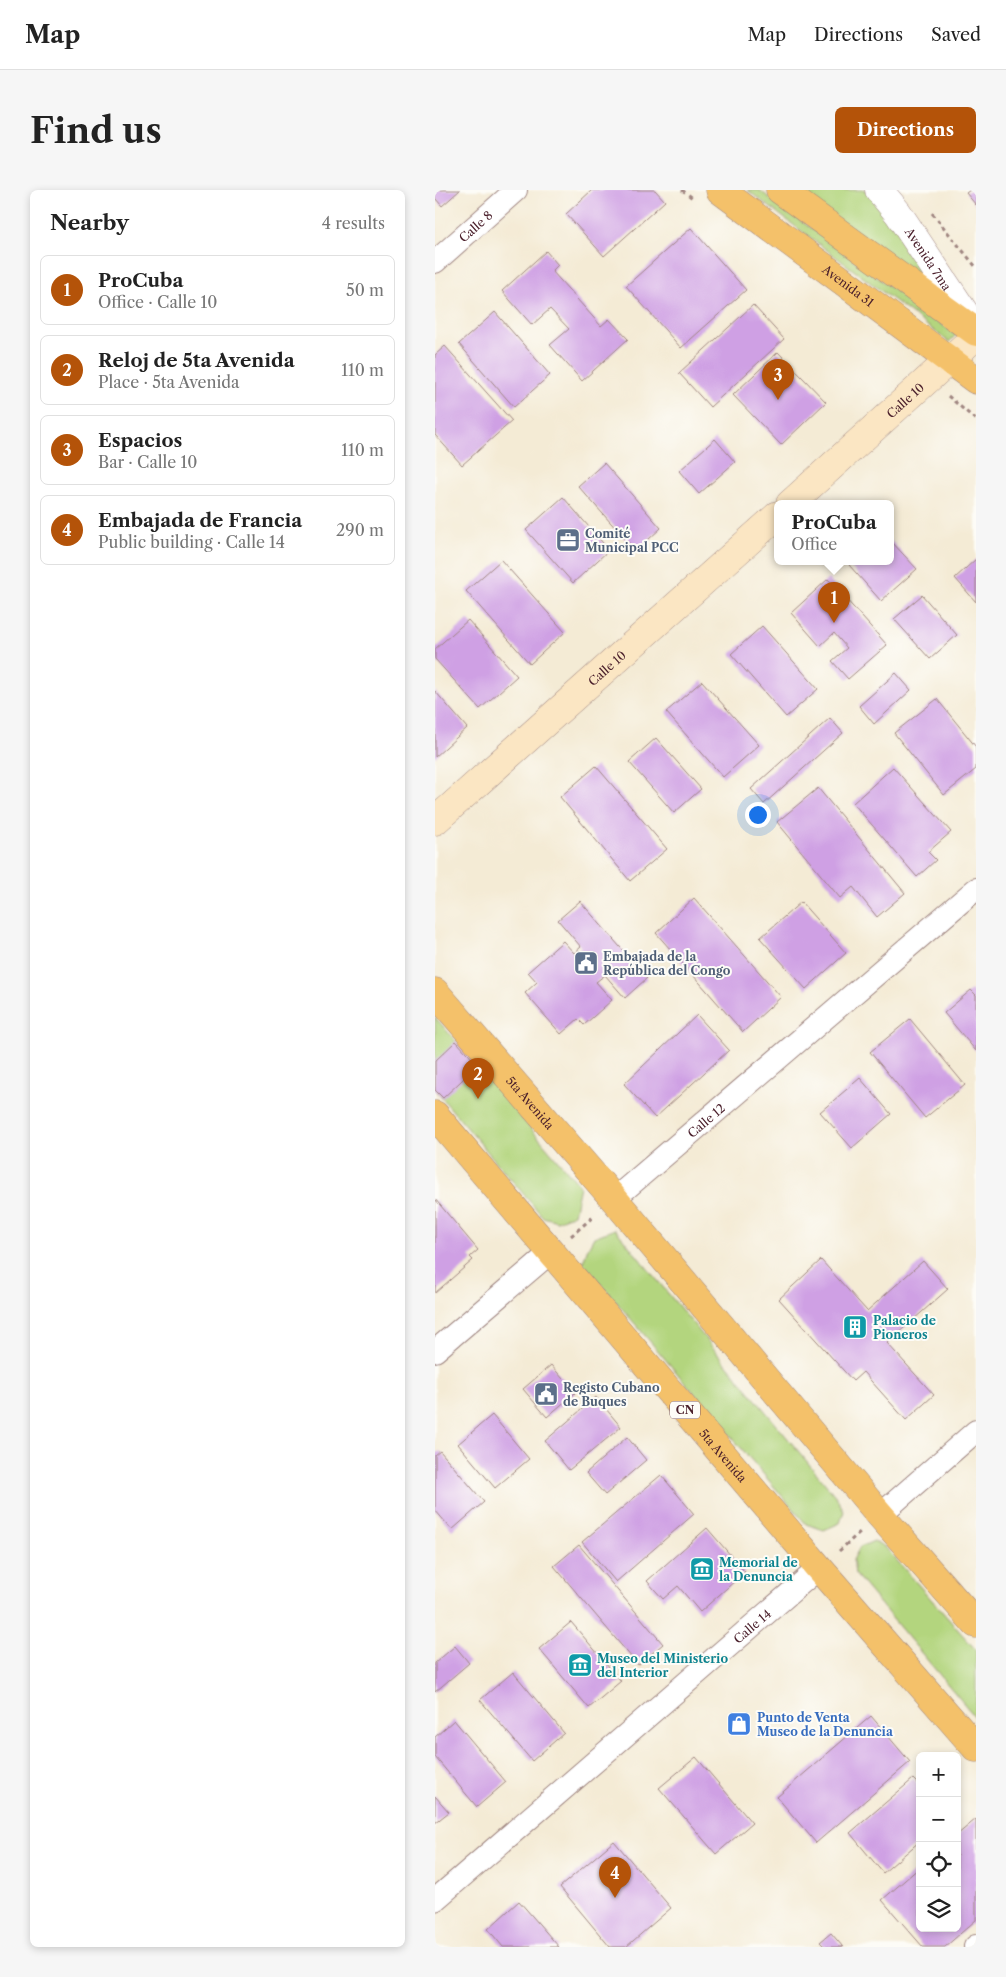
<!DOCTYPE html>
<meta charset="utf-8">
<style>
:root{--surface:#fff;--page:#f6f6f6;--text:#222;--muted:#767676;--line:#e0e0e0;--accent:#b45309}
body{margin:0;font-family:"Libre Caslon Text",serif;background:var(--page);color:var(--text)}
.controls{position:absolute;right:15px;bottom:15px;display:grid;overflow:hidden;border-radius:8px;box-shadow:0 2px 8px #0003}
.controls button{width:45px;height:45px;display:grid;place-items:center;padding:0;border:0;border-bottom:1px solid var(--line);background:var(--surface);color:var(--text);font:25px sans-serif}
.you{position:absolute;left:322px;top:624px;width:18px;height:18px;margin:-12px;border:4px solid #fff;border-radius:50%;background:#1a73e8;box-shadow:0 0 0 8px #1a73e833}
.badge{display:grid;place-items:center;width:32px;height:32px;border-radius:50%;background:var(--accent);color:#fff;font-size:16px;font-weight:700}
.pin{position:absolute;translate:-50% -41px;filter:drop-shadow(0 1px 2px #0008)}
.pin::after{content:'';position:absolute;top:26px;width:18px;height:15px;background:inherit;clip-path:polygon(0 0,100% 0,50% 100%)}
.popup{position:absolute;left:339px;top:310px;width:120px;height:65px;box-sizing:border-box;display:grid;place-content:center;border-radius:8px;background:var(--surface);filter:drop-shadow(0 1px 4px #0005);font-size:16px;white-space:nowrap;color:var(--muted)}
.popup b{font-size:19px;color:var(--text)}
.popup::after{content:'';position:absolute;left:50%;top:100%;margin-left:-10px;border:10px solid transparent;border-top-color:var(--surface)}
.list{margin:0;padding:0;list-style:none}
h2{display:flex;justify-content:space-between;align-items:center;height:65px;margin:0;padding:0 20px;font-size:21px}
h2 small{font-size:16px;font-weight:400;color:var(--muted)}
.list li{display:grid;grid-template-columns:32px 1fr auto;gap:15px;align-items:center;box-sizing:border-box;height:70px;margin:0 10px 10px;padding:0 10px;border:1px solid var(--line);border-radius:8px}
.list b{display:block;font-size:19px;white-space:nowrap}
.list p{margin:0;font-size:16px;white-space:nowrap;color:var(--muted)}
.list em{font-size:16px;font-style:normal;color:var(--muted)}
.icon{flex:none;width:28px;height:28px;fill:none;stroke:currentColor;stroke-width:2;stroke-linecap:round;stroke-linejoin:round}
.map{position:relative;flex:none;width:541px;height:1757px;overflow:hidden;border-radius:8px}
header{display:flex;align-items:center;gap:30px;box-sizing:border-box;height:70px;padding:0 25px;background:var(--surface);border-bottom:1px solid var(--line)}
header strong{font-size:24px}
nav{display:flex;gap:28px;margin-inline-start:auto;font-size:18px}
.intro{display:flex;align-items:center;justify-content:space-between;box-sizing:border-box;height:120px;padding:0 30px}
h1{margin:0;font-size:35px}
.button{padding:12px 22px;border-radius:8px;background:var(--accent);color:#fff;font-size:18px;font-weight:700}
main{display:flex;gap:30px;padding:0 30px}
aside{flex:1;background:var(--surface);border-radius:8px;box-shadow:0 2px 8px #0003}
.map>svg:first-child{display:block}
.green{fill:#b3d57e;stroke:#7e7a54}
.building{fill:#cfa0e4}
.lines{fill:none;stroke-linecap:round;stroke-linejoin:round}
.minor-casing{stroke:#9f8580;stroke-width:24}
.tertiary-casing{stroke:#9f8580;stroke-width:29}
.secondary-casing{stroke:#9f8580;stroke-width:29}
.primary-casing{stroke:#9f8580;stroke-width:29}
.trunk-casing{stroke:#9f8580;stroke-width:29}
.path{stroke:#9f8580;stroke-width:3;stroke-dasharray:4 4;stroke-linecap:butt}
.minor{stroke:#fff;stroke-width:22}
.tertiary{stroke:#fff;stroke-width:28}
.secondary{stroke:#fbe6c3;stroke-width:28}
.primary{stroke:#f4c16a;stroke-width:28}
.trunk{stroke:#f4c16a;stroke-width:28}
.labels{text-anchor:middle;dominant-baseline:central;stroke-width:4;stroke-linejoin:round;paint-order:stroke}
.shield{fill:#fdfcf7;stroke:#806168;stroke-width:1}
.shield-label{font-size:11px;font-weight:bold;fill:#4a1f2b}
.street-label{font-size:12px;fill:#4a1f2b;stroke:#fdfcf7}
.service-label{font-size:12px;font-weight:bold;fill:#4e5e75;stroke:#fdfcf7;text-anchor:start}
.culture-label{font-size:12px;font-weight:bold;fill:#0d838f;stroke:#fdfcf7;text-anchor:start}
.shop-label{font-size:12px;font-weight:bold;fill:#366cbe;stroke:#fdfcf7;text-anchor:start}
</style>
<header>
<strong>Map</strong>
<nav><a>Map</a><a>Directions</a><a>Saved</a></nav>
</header>
<div class="intro"><h1>Find us</h1><a class="button">Directions</a></div>
<main>
<aside>
<h2>Nearby<small>4 results</small></h2>
<ul class="list">
<li><span class="badge">1</span><div><b>ProCuba</b><p>Office · Calle 10</p></div><em>50 m</em></li>
<li><span class="badge">2</span><div><b>Reloj de 5ta Avenida</b><p>Place · 5ta Avenida</p></div><em>110 m</em></li>
<li><span class="badge">3</span><div><b>Espacios</b><p>Bar · Calle 10</p></div><em>110 m</em></li>
<li><span class="badge">4</span><div><b>Embajada de Francia</b><p>Public building · Calle 14</p></div><em>290 m</em></li>
</ul>
</aside>
<div class="map">
<svg width="541" height="1757" viewBox="0 0 541 1757">
<rect width="100%" height="100%" fill="#fdfcf7"/>
<filter id="ink" filterUnits="userSpaceOnUse"><feTurbulence type="fractalNoise" baseFrequency=".02" numOctaves="2"/><feDisplacementMap in="SourceGraphic" scale="10" xChannelSelector="R" yChannelSelector="G"/><feConvolveMatrix kernelMatrix="1 2 1 2 8 2 1 2 1" color-interpolation-filters="sRGB"/></filter>
<filter id="wash" filterUnits="userSpaceOnUse"><feTurbulence type="fractalNoise" baseFrequency=".0096" numOctaves="4" result="noise"/><feDisplacementMap in="SourceGraphic" scale="20" xChannelSelector="R" yChannelSelector="G"/><feGaussianBlur stdDeviation="1.12" result="paint"/><feColorMatrix in="noise" values="0 0 0 0 0 0 0 0 0 0 0 0 0 0 0 0 0 1.4 0 .05"/><feComposite in="paint" operator="in"/></filter>
<g filter="url(#wash)">
<rect width="100%" height="100%" fill="#f4ebd5"/>
<path class="green" d="M312,0h12l197,145 -7,7z
M345,0h99l97,140z
M0,827l145,169 -6,28 -17,7 -14,-4 -108,-127z
M180,1039l222,269 7,13 -4,12 -16,7 -18,-6 -223,-261 4,-13 7,-13z
M439,1351l11,6 91,103v68l-121,-144 -2,-14 7,-13z"/>
<g id="blocks">
<path class="building" d="M0,0h25l-18,16 -7,-8z
M157,0h63l10,11 -61,55 -38,-42z
M535,0h6v15l-10,-12z
M256,38l55,62 -65,58 -55,-62z
M111,61l12,14 -6,6 49,55 8,-7 19,20 -46,42 -32,-36 19,-16 -19,-20 -18,16 -30,-34z
M318,115l31,34 -74,68 -31,-34z
M60,122l55,63 -36,32 -55,-63z
M10,156l67,75 -50,44 -27,-30v-80z
M343,162l48,50 -45,43 -48,-50z
M280,249l20,23 -36,32 -20,-23z
M169,273l57,65 -25,23 -58,-65z
M128,307l46,53 -36,33 -47,-53z
M455,350l27,29 -36,32 -32,-36 4,-3h37z
M541,369v43l-21,-24z
M66,370l64,72 -35,32 -64,-73z
M393,389l59,66 -39,34 -16,-18 15,-13 -13,-15 -14,13 -29,-33z
M487,405l35,40 -27,24 -36,-40z
M33,430l49,56 -37,33 -45,-50v-10z
M327,436l56,63 -32,28 -55,-63z
M461,483l15,17 -37,34 -15,-18z
M267,491l57,64 -36,32 -57,-65z
M0,501l32,37 -32,29z
M502,509l39,48v22l-32,26 -50,-62z
M395,528l13,15 -79,71 -13,-15z
M221,548l45,51 -27,24 -45,-51z
M161,576l71,83 -37,32 -70,-84z
M458,577l58,65 -23,20 8,8 -19,17 -64,-74z
M383,598l87,105 -28,24 -24,-30 -13,11 -63,-76z
M259,708l87,99 -38,35 -87,-99z
M145,711l67,77 -22,20 -20,-23 -9,7 16,18 -28,25 -6,-6 -17,15 -36,-41 12,-11 -9,-10 35,-31 11,12 7,-6 -23,-27z
M366,712l45,51 -40,36 -46,-51z
M536,800l5,5v56l-32,-38z
M262,825l32,35 -74,68 -31,-34z
M475,829l55,66 -40,33 -55,-66z
M21,851l22,24 -35,33 -8,-8v-29z
M425,888l31,36 -39,34 -32,-36z
M0,1009l43,51 -8,7 3,3 -38,33z
M386,1070l46,51 56,-50 25,28 -61,54 47,52 -28,25 -43,-48 -10,9 -74,-82z
M116,1175l24,28 -28,24 -24,-28z
M161,1207l25,30 -52,43 -24,-29z
M57,1225l37,44 -34,29 -37,-44z
M192,1247l19,23 -41,35 -19,-22z
M5,1261l44,51 -32,28 -17,-20v-55z
M226,1285l33,39 -78,68 -34,-40z
M272,1338l38,44 -45,40 -22,-26 -15,13 -16,-18z
M144,1355l84,99 -25,21 -84,-99z
M136,1432l50,59 -32,27 -50,-59z
M20,1456l14,17 -34,29v-29z
M78,1482l51,61 -32,28 -52,-61z
M436,1526l39,46 -94,81 -39,-46z
M19,1530l52,62 -29,25 -42,-50v-20z
M261,1567l56,66 -36,31 -57,-66z
M478,1589l7,7v55l-37,32 -33,-40z
M0,1606l14,16 -14,11z
M541,1629v101l-31,27h-22l-41,-47 38,-33v61h37v-93z
M179,1651l57,67 -45,39h-16l-50,-60z
M84,1711l40,46h-56l-15,-18z
M396,1743l12,14h-18l-5,-5z"/>
</g>
</g>
<g filter="url(#ink)">
<use href="#blocks" fill-opacity="0" stroke="#9f8580" stroke-width="1"/>
<g class="lines">
<defs>
<g id="minor">
<path id="s1" d="M0,72l81,-72"/>
<path id="s2" d="M179,1009l362,-310"/>
<path d="M0,1161l116,-99"/>
<path d="M445,1325l96,-84"/>
<path id="s3" d="M0,1710l384,-332"/>
<path d="M540,1757l1,-1"/>
</g>
<g id="tertiary">
<path id="s4" d="M444,0l19,23 78,117"/>
</g>
<g id="secondary">
<path id="s5" d="M355,314l186,-168"/>
<path id="s6" d="M0,631l343,-306"/>
</g>
<g id="primary">
<path id="s7" d="M285,0l256,190"/>
<path d="M345,0l196,142"/>
</g>
<g id="trunk">
<path id="s8" d="M0,802l179,207 266,316 96,109"/>
<path id="s9" d="M0,925l384,453 157,180"/>
</g>
</defs>
<use href="#minor" class="minor-casing"/>
<use href="#tertiary" class="tertiary-casing"/>
<use href="#secondary" class="secondary-casing"/>
<use href="#primary" class="primary-casing"/>
<use href="#trunk" class="trunk-casing"/>
<path class="path" d="M247,0l12,9
M497,23l44,54
M513,206l28,24
M136,1046l23,-20
M404,1361l21,-19"/>
<use href="#minor" class="minor"/>
<use href="#tertiary" class="tertiary"/>
<use href="#secondary" class="secondary"/>
<use href="#primary" class="primary"/>
<use href="#trunk" class="trunk"/>
</g>
</g>
<defs>
<symbol id="office-square" viewBox="-11 -11 22 22"><rect x="-9" y="-9" width="18" height="18" rx="4" fill="#5c6f8a" stroke="#fdfcf7"/><path d="M-6-3h4V-5.5h4V-3h4V5H-6ZM-1-4.5V-3h2v-1.5ZM-6 0V1H6V0Z" fill="#fff"/></symbol>
<symbol id="civic-square" viewBox="-11 -11 22 22"><rect x="-9" y="-9" width="18" height="18" rx="4" fill="#5c6f8a" stroke="#fdfcf7"/><path d="M-.6-6.5H3V-4.5H.6V-3L4-1V1h2V6H-6V1h2V-1L-.6-3ZM-1.2 2.5V6h2.4V2.5Z" fill="#fff"/></symbol>
<symbol id="building-square" viewBox="-11 -11 22 22"><rect x="-9" y="-9" width="18" height="18" rx="4" fill="#0f9aa8" stroke="#fdfcf7"/><path d="M-4-6H4V6H1V3H-1V6H-4ZM-2.5-4.3h1.7v1.8h-1.7ZM.8-4.3h1.7v1.8H.8ZM-2.5-1h1.7V.8h-1.7ZM.8-1h1.7V.8H.8Z" fill="#fff"/></symbol>
<symbol id="museum-square" viewBox="-11 -11 22 22"><rect x="-9" y="-9" width="18" height="18" rx="4" fill="#0f9aa8" stroke="#fdfcf7"/><path d="M0-6L6-3V-2H-6V-3ZM-5-1h2V3h-2ZM-1-1h2V3h-2ZM3-1h2V3H3ZM-6 4H6V6H-6Z" fill="#fff"/></symbol>
<symbol id="shop-square" viewBox="-11 -11 22 22"><rect x="-9" y="-9" width="18" height="18" rx="4" fill="#3f7fe0" stroke="#fdfcf7"/><path d="M-5-2.5h2.3a2.7 3.5 0 0 1 5.4 0H5L5.5 6h-11ZM-1.5-2.5h3a1.5 2.3 0 0 0-3 0Z" fill="#fff"/></symbol>
</defs>
<g fill-rule="evenodd">
<use href="#office-square" x="119" y="336" width="28" height="28"/>
<use href="#civic-square" x="137" y="759" width="28" height="28"/>
<use href="#building-square" x="406" y="1123" width="28" height="28"/>
<use href="#civic-square" x="97" y="1190" width="28" height="28"/>
<use href="#museum-square" x="253" y="1365" width="28" height="28"/>
<use href="#museum-square" x="131" y="1461" width="28" height="28"/>
<use href="#shop-square" x="290" y="1520" width="28" height="28"/>
</g>
<g class="labels">
<rect class="shield" x="235" y="1211.5" width="30" height="17" rx="4"/>
<g class="shield-label">
<text x="250" y="1220">CN</text>
</g>
<g class="street-label">
<text stroke="none"><textPath href="#s1" startOffset="54">Calle 8</textPath></text>
<text stroke="none"><textPath href="#s4" startOffset="85">Avenida 7ma</textPath></text>
<text stroke="none"><textPath href="#s7" startOffset="160">Avenida 31</textPath></text>
<text stroke="none"><textPath href="#s5" startOffset="155">Calle 10</textPath></text>
<text stroke="none"><textPath href="#s6" startOffset="230">Calle 10</textPath></text>
<text stroke="none"><textPath href="#s8" startOffset="146">5ta Avenida</textPath></text>
<text stroke="none"><textPath href="#s2" startOffset="121">Calle 12</textPath></text>
<text stroke="none"><textPath href="#s9" startOffset="446">5ta Avenida</textPath></text>
<text stroke="none"><textPath href="#s3" startOffset="419">Calle 14</textPath></text>
</g>
<g class="service-label">
<text x="150" y="343">Comité<tspan x="150" dy="14">Municipal PCC</tspan></text>
<text x="168" y="766">Embajada de la<tspan x="168" dy="14">República del Congo</tspan></text>
<text x="128" y="1197">Registo Cubano<tspan x="128" dy="14">de Buques</tspan></text>
</g>
<g class="culture-label">
<text x="438" y="1130">Palacio de<tspan x="438" dy="14">Pioneros</tspan></text>
<text x="284" y="1372">Memorial de<tspan x="284" dy="14">la Denuncia</tspan></text>
<text x="162" y="1468">Museo del Ministerio<tspan x="162" dy="14">del Interior</tspan></text>
</g>
<g class="shop-label">
<text x="322" y="1527">Punto de Venta<tspan x="322" dy="14">Museo de la Denuncia</tspan></text>
</g>
</g>
</svg>
<div class="controls">
<button>+</button>
<button>−</button>
<button><svg class="icon" aria-label="locate" viewBox="0 0 24 24"><circle cx="12" cy="12" r="6"/><path d="M12 2v4M12 18v4M2 12h4M18 12h4"/></svg></button>
<button><svg class="icon" aria-label="layers" viewBox="0 0 24 24"><path d="M12 4l9 5-9 5-9-5zM3 14l9 5 9-5"/></svg></button>
</div>
<div class="you"></div>
<div class="pin badge" style="left:399px;top:433px">1</div>
<div class="popup"><b>ProCuba</b>Office</div>
<div class="pin badge" style="left:43px;top:909px">2</div>
<div class="pin badge" style="left:343px;top:210px">3</div>
<div class="pin badge" style="left:180px;top:1708px">4</div>
</div>
</main>
